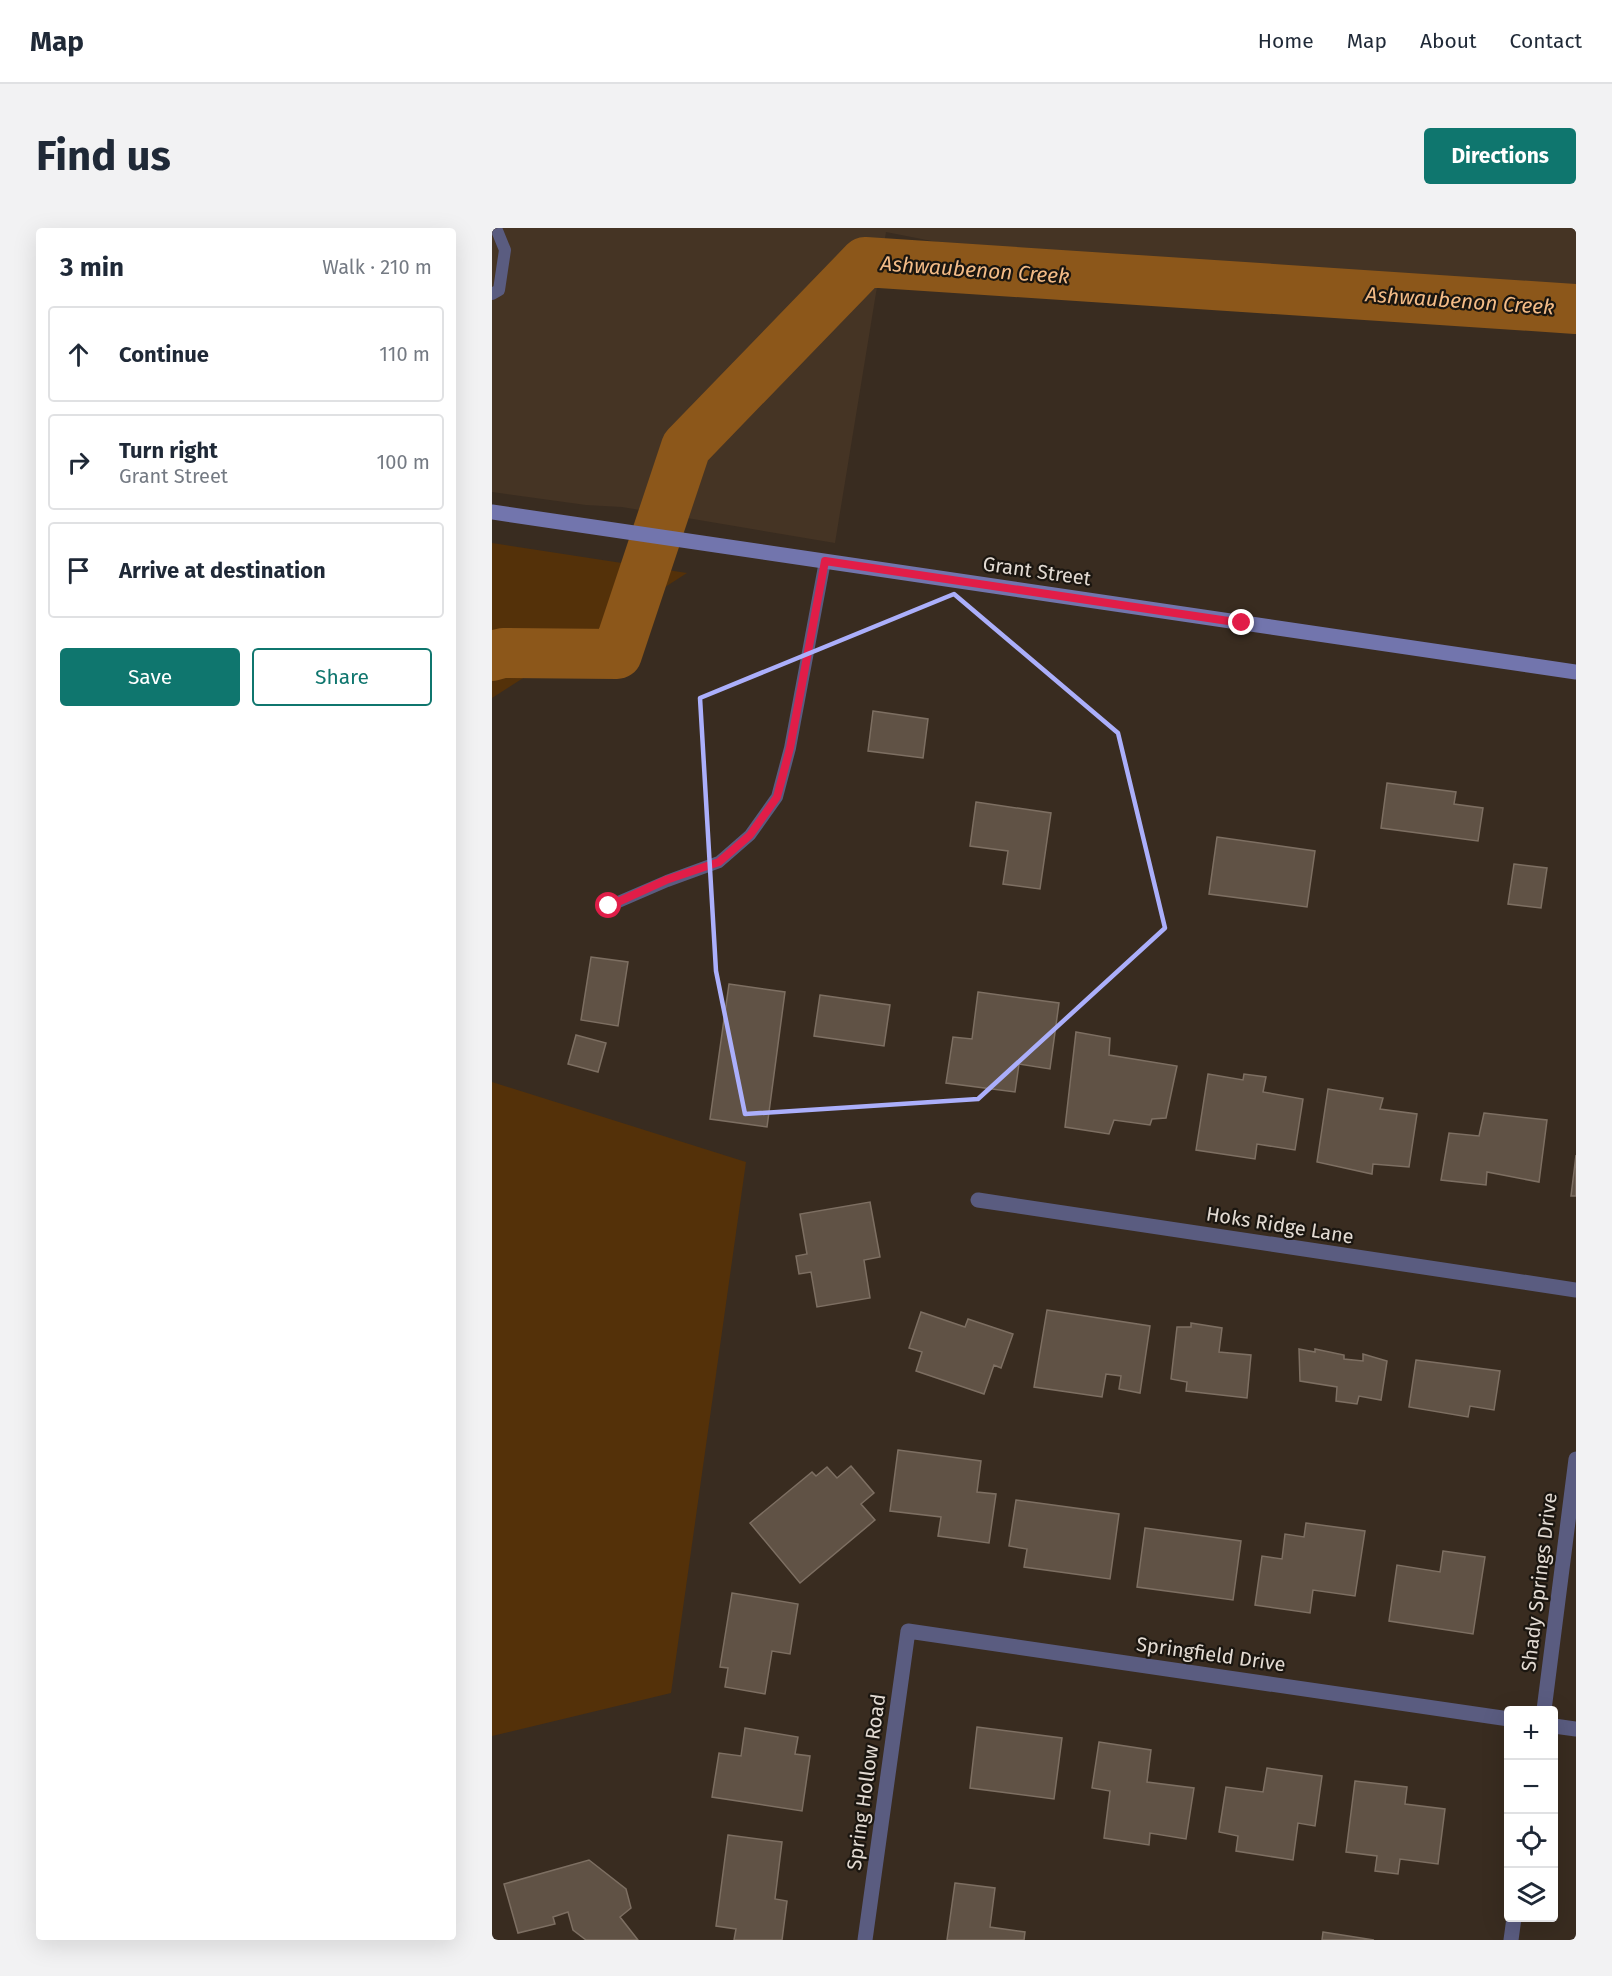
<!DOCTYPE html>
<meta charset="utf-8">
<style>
:root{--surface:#fff;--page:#f2f2f3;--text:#1f2937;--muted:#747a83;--line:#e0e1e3;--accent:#0f766e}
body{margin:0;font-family:"Fira Sans",sans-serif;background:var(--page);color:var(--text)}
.controls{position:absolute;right:18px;bottom:18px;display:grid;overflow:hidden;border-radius:6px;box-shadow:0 6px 24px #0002}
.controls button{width:54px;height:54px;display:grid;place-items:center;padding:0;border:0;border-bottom:2px solid var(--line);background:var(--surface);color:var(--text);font:30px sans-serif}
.stop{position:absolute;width:18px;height:18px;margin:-14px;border:4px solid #e11d48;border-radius:50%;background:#fff}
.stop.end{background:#e11d48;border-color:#fff;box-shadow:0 2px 6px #0008}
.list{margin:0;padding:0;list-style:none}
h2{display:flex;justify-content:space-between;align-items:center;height:78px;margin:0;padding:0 24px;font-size:26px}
h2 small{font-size:20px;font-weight:400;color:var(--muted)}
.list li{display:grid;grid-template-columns:39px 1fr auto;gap:18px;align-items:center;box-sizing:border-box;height:96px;margin:0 12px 12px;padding:0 12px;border:2px solid var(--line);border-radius:6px}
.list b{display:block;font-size:22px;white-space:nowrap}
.list p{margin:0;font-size:20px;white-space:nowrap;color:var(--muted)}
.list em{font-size:20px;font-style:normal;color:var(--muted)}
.actions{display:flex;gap:12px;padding:18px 24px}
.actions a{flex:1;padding:14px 0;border:2px solid var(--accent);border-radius:6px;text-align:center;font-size:21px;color:var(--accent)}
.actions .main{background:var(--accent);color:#fff}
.icon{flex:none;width:33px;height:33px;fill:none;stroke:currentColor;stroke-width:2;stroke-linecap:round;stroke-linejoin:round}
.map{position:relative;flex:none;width:1084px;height:1712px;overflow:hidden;border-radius:6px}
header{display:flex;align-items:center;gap:36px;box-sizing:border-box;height:84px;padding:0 30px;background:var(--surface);border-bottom:2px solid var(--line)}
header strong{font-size:28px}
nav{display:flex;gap:33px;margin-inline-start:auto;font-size:21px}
.intro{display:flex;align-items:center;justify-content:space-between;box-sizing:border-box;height:144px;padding:0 36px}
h1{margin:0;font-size:42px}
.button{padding:15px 27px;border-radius:6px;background:var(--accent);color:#fff;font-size:21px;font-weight:700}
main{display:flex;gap:36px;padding:0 36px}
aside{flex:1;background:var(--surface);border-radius:6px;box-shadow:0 6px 24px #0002}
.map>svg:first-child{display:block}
.built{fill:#453424}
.green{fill:#543109}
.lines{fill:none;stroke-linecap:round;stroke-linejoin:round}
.river{stroke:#8c571a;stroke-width:50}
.building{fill:#605245;stroke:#7d6f62;stroke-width:1.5}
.lane{stroke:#5a5c80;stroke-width:12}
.street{stroke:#5a5c80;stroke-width:15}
.secondary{stroke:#7275ad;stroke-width:15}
.route{stroke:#e11d48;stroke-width:8}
.marked{fill:none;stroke:#abaffb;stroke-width:4.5;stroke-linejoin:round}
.labels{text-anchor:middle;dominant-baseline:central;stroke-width:4.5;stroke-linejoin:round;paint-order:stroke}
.street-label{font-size:20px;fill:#e3dbd3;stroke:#1b1610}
.water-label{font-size:21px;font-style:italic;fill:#f4bc87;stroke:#1b1610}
</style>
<header>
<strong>Map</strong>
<nav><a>Home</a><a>Map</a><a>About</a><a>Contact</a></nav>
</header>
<div class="intro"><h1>Find us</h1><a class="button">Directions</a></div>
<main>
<aside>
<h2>3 min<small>Walk · 210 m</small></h2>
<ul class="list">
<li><svg class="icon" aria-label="ahead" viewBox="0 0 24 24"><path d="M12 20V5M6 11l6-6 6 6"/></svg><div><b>Continue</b></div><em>110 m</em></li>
<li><svg class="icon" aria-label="right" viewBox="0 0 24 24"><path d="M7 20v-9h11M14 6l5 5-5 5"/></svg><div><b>Turn right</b><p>Grant Street</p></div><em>100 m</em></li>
<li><svg class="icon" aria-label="arrive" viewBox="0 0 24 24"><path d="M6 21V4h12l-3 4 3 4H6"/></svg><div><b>Arrive at destination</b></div></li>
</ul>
<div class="actions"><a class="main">Save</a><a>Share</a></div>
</aside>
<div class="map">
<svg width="1084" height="1712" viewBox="0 0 1084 1712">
<rect width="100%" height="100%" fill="#392c20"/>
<path class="built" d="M0,0h1084v85l-218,-35 -83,-3 -282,-22 -107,-21 -51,311 -213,-36 -36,-2 -94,-13z"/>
<path class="green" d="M0,315l195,30 -195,125z
M0,854l254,80 -75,531 -179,43z"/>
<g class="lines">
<path class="river" d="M0,428l11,-3 114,1 69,-207 179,-185 711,47"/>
</g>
<path class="building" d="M381,483l55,8 -5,39 -55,-7z
M895,555l69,9 -2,12 29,4 -5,33 -97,-13z
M484,574l75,11 -11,76 -37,-5 5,-33 -38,-5z
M725,609l98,14 -8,56 -98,-13z
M1022,636l33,4 -6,40 -33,-4z
M99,729l37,5 -10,64 -37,-6z
M237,756l56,8 -18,135 -57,-8z
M486,764l81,11 -9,66 -31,-5 -4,28 -69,-9 7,-46 19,2z
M328,767l70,10 -6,41 -70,-10z
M584,804l34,6 -1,17 68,11 -11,52 -14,1 -2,6 -36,-5 -5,14 -44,-7z
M84,807l30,8 -8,29 -30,-8z
M716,846l35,6 1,-6 22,3 -3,15 40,7 -8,51 -38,-6 -2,15 -59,-9z
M836,861l55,9 -3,11 37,5 -8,53 -36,-3 -1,10 -55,-12z
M992,885l63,7 -8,62 -52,-10 -1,13 -45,-5 8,-47 30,3z
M1084,927v41h-5z
M378,974l10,55 -16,3 6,38 -53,9 -6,-35 -12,2 -3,-18 11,-2 -7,-40z
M555,1082l103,16 -10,67 -21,-4 2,-13 -15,-2 -4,23 -68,-10z
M429,1084l44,15 3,-8 45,15 -12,34 -7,-3 -10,29 -68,-23 6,-19 -13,-4z
M699,1095l31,5 -3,24 32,3 -4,43 -61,-7 1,-9 -16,-3 6,-52h14z
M807,1121l16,3v-3l29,6v4l19,2v-7l24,7 -6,39 -22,-4 -2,8 -21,-3 1,-14 -37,-6z
M924,1132l84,11 -6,39 -24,-4 -2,11 -59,-10z
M406,1222l83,11 -4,31 19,2 -7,49 -51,-7 3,-19 -51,-6z
M359,1238l23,27 -13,11 14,16 -75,63 -50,-60 62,-51 4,4 11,-9 10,11z
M524,1272l103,14 -9,65 -86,-12 3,-18 -18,-3z
M814,1295l59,8 -10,65 -42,-6 -3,23 -55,-8 7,-49 20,3 3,-25 19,3z
M653,1300l96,13 -8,59 -96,-13z
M951,1323l42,6 -12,77 -84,-13 8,-56 43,7z
M240,1365l66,11 -8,50 -18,-3 -7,43 -40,-7 3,-19 -8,-1z
M485,1499l85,11 -8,61 -84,-11z
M253,1500l53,9 -3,17 15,2 -8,55 -90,-14 7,-44 22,3z
M607,1514l52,8 -4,32 47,6 -8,51 -36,-6 -1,12 -45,-7 6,-47 -18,-3z
M775,1540l55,8 -7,50 -17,-3 -5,37 -57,-9 2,-15 -19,-4 7,-45 37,5z
M863,1553l52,6 -2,17 40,5 -7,55 -38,-5 -2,15 -23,-3 2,-15 -31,-4z
M236,1607l54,7 -7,57 12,2 -5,39h-48l2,-11 -20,-3z
M97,1632l37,29 5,19 -11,9 18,23h-52l-13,-10 -5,-18 -15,5 2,7 -37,9 -14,-49z
M463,1655l40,5 -5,39 35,5 -1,8h-77z
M831,1704l51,8h-52z"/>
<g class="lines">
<path class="lane" d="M0,66l7,-4 6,-40 -9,-22
M117,678l58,-25 52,-19 31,-27 27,-38 13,-49 35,-187"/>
<path class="street" d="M486,972l598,90
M1052,1482l32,-251
M1062,1498l22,3
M373,1712l43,-309 601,88
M1019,1712l3,-22"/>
<path class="secondary" d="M0,284l1084,160"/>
</g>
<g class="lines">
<path class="route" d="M117,678l57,-26 53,-18 31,-27 27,-38 13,-49 35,-187 417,62"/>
</g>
<path class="marked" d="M462,366l164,139 47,195 -187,171 -233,15 -29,-143 -16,-273z"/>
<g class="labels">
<g class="street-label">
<text transform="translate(545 343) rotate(8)">Grant Street</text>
<text transform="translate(788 997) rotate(9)">Hoks Ridge Lane</text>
<text transform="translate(1047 1354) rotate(-83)">Shady Springs Drive</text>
<text transform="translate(719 1426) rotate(8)">Springfield Drive</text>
<text transform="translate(374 1554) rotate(-82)">Spring Hollow Road</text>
</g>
<g class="water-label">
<text transform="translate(483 42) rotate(4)">Ashwaubenon Creek</text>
<text transform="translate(968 73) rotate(4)">Ashwaubenon Creek</text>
</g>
</g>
</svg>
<div class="controls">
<button>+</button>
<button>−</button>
<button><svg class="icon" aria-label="locate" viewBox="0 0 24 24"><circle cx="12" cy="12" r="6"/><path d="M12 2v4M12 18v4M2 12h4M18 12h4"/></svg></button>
<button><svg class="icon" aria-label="layers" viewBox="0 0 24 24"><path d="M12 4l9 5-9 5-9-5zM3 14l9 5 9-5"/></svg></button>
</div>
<div class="stop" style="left:117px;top:678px"></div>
<div class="stop end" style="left:750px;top:395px"></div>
</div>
</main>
